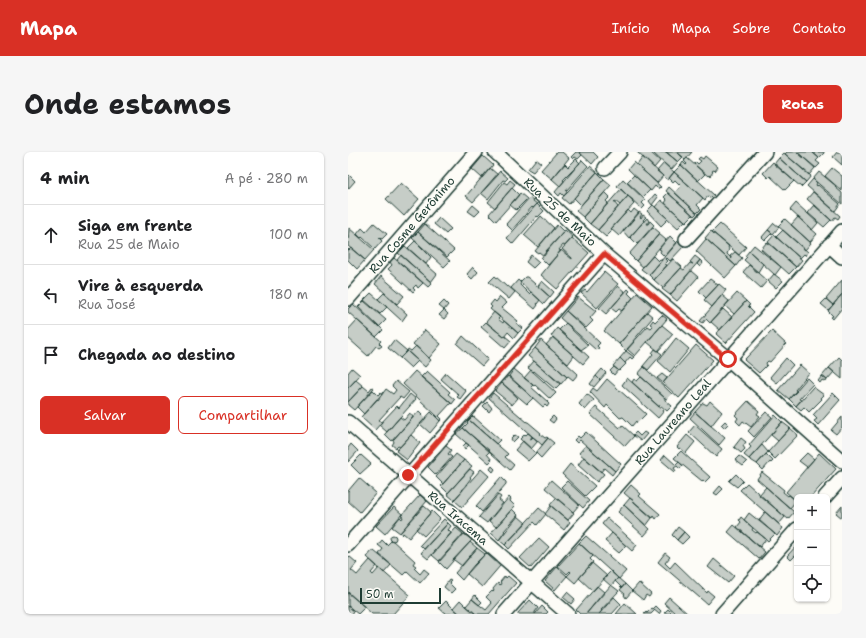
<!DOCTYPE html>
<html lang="pt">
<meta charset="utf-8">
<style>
:root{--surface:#fff;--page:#f6f6f6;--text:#202124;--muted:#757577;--line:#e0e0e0;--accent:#d93025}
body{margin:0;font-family:"Shantell Sans",sans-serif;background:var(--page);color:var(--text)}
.controls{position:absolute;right:12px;bottom:12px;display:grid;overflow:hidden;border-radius:6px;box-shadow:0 1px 3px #0004}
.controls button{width:36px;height:36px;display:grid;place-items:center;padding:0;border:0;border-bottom:1px solid var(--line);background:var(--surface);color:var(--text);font:20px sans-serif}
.scale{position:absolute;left:12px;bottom:10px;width:81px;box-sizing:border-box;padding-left:4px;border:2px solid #1f3d34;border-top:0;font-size:11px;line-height:14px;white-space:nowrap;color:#1f3d34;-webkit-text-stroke:3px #fdfcf7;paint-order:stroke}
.stop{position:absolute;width:12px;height:12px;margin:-9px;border:3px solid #d93025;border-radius:50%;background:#fff}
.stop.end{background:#d93025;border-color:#fff;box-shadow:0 1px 4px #0008}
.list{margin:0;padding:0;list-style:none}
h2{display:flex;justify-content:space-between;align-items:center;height:52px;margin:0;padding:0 16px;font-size:17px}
h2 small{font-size:13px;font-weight:400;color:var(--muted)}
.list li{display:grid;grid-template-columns:26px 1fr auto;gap:12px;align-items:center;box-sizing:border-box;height:60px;padding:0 16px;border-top:1px solid var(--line)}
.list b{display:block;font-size:15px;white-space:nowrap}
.list p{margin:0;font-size:13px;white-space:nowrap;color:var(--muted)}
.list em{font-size:13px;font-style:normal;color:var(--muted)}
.actions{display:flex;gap:8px;padding:12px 16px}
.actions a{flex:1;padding:9px 0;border:1px solid var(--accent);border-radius:6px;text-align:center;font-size:14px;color:var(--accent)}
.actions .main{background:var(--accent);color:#fff}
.icon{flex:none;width:22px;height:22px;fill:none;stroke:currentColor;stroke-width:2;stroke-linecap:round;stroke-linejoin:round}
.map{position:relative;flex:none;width:494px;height:462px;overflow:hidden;border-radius:6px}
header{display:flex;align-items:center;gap:24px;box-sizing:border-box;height:56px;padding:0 20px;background:var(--accent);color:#fff}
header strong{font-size:19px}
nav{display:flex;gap:22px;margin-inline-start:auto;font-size:14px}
.intro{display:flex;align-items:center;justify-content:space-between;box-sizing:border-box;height:96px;padding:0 24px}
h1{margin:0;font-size:28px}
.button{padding:10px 18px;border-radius:6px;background:var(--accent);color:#fff;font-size:14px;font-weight:700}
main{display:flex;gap:24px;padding:0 24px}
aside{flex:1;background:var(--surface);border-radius:6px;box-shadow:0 1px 3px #0004}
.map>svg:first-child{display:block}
.building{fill:#c6cdc7;stroke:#1f3d34}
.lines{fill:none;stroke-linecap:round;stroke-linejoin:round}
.minor-casing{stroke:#1f3d34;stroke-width:16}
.minor{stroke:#fdfcf7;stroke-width:13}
.route{stroke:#d93025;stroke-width:5}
.labels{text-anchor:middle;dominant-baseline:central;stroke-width:3;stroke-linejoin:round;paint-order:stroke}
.street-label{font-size:12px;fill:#1f3d34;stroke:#fdfcf7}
</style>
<header>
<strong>Mapa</strong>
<nav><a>Início</a><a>Mapa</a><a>Sobre</a><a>Contato</a></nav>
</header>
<div class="intro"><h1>Onde estamos</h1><a class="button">Rotas</a></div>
<main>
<aside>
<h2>4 min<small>A pé · 280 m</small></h2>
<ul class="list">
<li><svg class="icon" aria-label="ahead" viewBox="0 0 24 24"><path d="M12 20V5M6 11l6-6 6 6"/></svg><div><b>Siga em frente</b><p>Rua 25 de Maio</p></div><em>100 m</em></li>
<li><svg class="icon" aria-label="left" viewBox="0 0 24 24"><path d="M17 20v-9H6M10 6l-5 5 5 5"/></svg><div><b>Vire à esquerda</b><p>Rua José</p></div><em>180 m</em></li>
<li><svg class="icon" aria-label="arrive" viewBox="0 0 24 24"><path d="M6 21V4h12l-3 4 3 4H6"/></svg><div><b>Chegada ao destino</b></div></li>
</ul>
<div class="actions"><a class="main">Salvar</a><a>Compartilhar</a></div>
</aside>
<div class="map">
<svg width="494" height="462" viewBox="0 0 494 462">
<rect width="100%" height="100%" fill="#fdfcf7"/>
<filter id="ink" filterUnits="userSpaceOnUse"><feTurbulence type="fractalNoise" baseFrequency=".025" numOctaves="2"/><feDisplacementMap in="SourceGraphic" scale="8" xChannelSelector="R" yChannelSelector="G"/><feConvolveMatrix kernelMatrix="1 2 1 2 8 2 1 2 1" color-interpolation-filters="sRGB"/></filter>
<g filter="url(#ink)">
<path class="building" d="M209,0h5l7,6 -17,21 -11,-9z
M228,0h3l3,3 -4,4 -3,-2 -2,2 -2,-2z
M231,0h14l5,5 -6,7z
M289,0h13l10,9 -6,7z
M304,0h14l12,10 -7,8z
M318,0h11l6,5 -5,5z
M329,0h15l-7,8z
M439,0h10l18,16 -6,7 -24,-21z
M449,0h15l7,6 -3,3 4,3 -4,4z
M464,0h12v1l-5,5z
M489,0h5v13l-9,-8z
M436,1l27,23 -5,6 -27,-24z
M135,4l10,9 -11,13 -10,-9z
M357,4l13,11 -3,4 -1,-1 -2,1 1,1 -3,4 -1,-1 -1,1 -14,-12 2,-2 2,2 3,-3 -3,-2 2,-2 3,2z
M295,5l20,19 -6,7 -20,-18z
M339,6l18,16 -7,7 -17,-16 2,-3 3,3 1,-1 -3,-3z
M431,6l27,24 -5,5 -27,-23z
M188,7l5,4 -8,9 -5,-3z
M228,7l4,4 -17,17 1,1 -4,5 -8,-7 13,-15 3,3z
M234,8l6,6 -22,25 2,1 -4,4 -3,-3 -2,3 -4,-4z
M286,10l27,25 -1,1 -1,-1 -1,2 -3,-3 -4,5 -23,-22z
M425,10l21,19 -9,9 -15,-14 -2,2 -5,-5z
M316,11l10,9 -6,8 -11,-9z
M333,13l33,30 -3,3 -3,-2 -3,4 -31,-28z
M242,14l7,6 -28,32 -7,-6z
M142,16l8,7 -25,27 -7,-6z
M484,16l10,8v15l-17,-15z
M152,19l8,7 -3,3 -2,-1 -15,19 -7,-6z
M249,20l7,7 -23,26 -7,-7z
M326,20l29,26 -6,7 4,4 -4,4 -22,-20 6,-7 -6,-6 -2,2 -4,-4z
M471,20l17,14 -1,1 7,6v11l-29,-25z
M1,23l6,6 -7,8v-12z
M286,23l16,15 -7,7 -16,-15z
M256,27l7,6 -28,32 -7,-6z
M275,27l22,21 -3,3 3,3 -3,3 -25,-23z
M465,27l4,4 -1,2 1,1 1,-1 22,19 -5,7 -28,-25z
M162,28l5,4 -20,24 -7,-6 16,-20 3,2z
M53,31l18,16 -15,17 -18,-17z
M321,35l28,26 -3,3 -28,-25z
M164,36l7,7 -23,26 -7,-7z
M273,37l7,7 -8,9 -5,-4 -1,1 4,5 -20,23 -8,-6z
M257,40l5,5 -4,4 2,2 -18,21 -7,-7z
M465,40l27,24 -2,3 -3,-2 -3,4 -25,-22z
M172,41l7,6 -11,11 -6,-5z
M320,41l25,22 -7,7 -21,-19 2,-3 -3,-3z
M307,42l3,3 -6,8 -3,-4z
M280,44l5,4 -1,2 2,2 -23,25 2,1 -7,7 -8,-7z
M181,46l8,6 -4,4 -1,-1 -20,23 -6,-6z
M313,48l24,21 -7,7 -23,-21z
M448,51l22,20 -6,7 -22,-20z
M189,52l7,7 -6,6 -1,-1 -24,28 -6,-6z
M125,53l7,6 -5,5 -7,-5z
M305,53l15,14 -7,7 -14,-15z
M467,53l16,15 -7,7 -16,-14z
M286,57l5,4 -20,23 -8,-7 17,-19 3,3z
M291,60l3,2 -2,3 1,1 2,-3 3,2 -3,3 1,1 -15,17 -6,-7z
M193,64l13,12 -16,19 -14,-12z
M450,65l19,17 -7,8 -19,-17z
M91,66l12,11 -5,5 -12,-10z
M299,66l2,3 -2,3h1l2,-3 4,4 -17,19 -7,-7z
M437,67l26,24 -6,7 -27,-24z
M26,71l13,11 -5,5 -3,-1 3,3 -7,8 -13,-12 -1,1 -4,-4 5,-6 4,4z
M426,71l5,4 -6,7 -5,-4z
M77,72l29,26 -7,7 -29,-25z
M372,72l26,23 -7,8 -27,-23z
M209,73l7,7 -19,20 1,1 -2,3 -5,-4 -1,1 -3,-2z
M305,75l7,6 -24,28 -7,-7z
M1,76l25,22 -9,10 -17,-14z
M217,78l8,7 -8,9 -2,-1 -4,5 2,1 -13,14 -7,-7z
M420,78l4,3 -7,7 -3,-3z
M435,78l25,22 -2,4 -2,-2 -4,4 -24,-21z
M363,79l18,15 -1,1 1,2 -2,5 5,5 -2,-3 5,-4 7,6 -6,8 -31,-28z
M70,80l32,29 -6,6 -32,-29z
M311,82l7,6 -23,27 -7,-6z
M426,83l28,25 -6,7 -28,-25z
M322,84l7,7 -12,14 -5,-5 1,-2 -2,-1z
M224,86l17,15 -32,36 -16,-14 20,-25 11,9v-1l-10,-9z
M358,87l30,27 -11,12 -29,-27z
M67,89l16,16 -5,7 -18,-16z
M330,89l6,5 -14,15 -3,-3 -1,1 2,2 -3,3 2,1 -13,15 -5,-5z
M419,90l29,25 -7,7 -28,-25z
M406,93l27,22 -6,8 -26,-24z
M57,94l32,28 -6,8 -33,-29z
M3,96l14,12 -8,9 -9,-9v-11l1,1z
M401,99l14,13 -5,8 -14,-12 3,-3 -2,-1z
M53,103l31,28 -4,4 -31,-27z
M183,103l8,7 -6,6 -7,-6z
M305,104l5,5 2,-2 2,1 -13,15 -8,-6z
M347,104l5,4 -30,35 -8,-6 19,-21 3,2 6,-7 3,1 -3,-2z
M46,106l29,25 -5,5 -2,-3 -3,3 2,2 -2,2 -25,-23 4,-4 -2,-3z
M325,107l9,8 -19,21 -9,-8z
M352,108l3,3 -3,4 -3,-3z
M401,113l18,16 -6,7 -18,-16z
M125,115l5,5 -6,7 -5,-5z
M343,119l7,6 -21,24 -7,-6z
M256,120l14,12 -21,24 -16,-15 4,-3 2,2z
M426,122l9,7 -7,7 -8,-7z
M33,124l23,20 -7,8 -22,-20z
M147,124l12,11 1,-1 7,6 -6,7 -20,-17z
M177,125h2l23,20 -6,7 -24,-22z
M362,127l8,6 -12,13 -7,-7z
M170,128l3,3 -1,2 9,9 2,-2 9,8 -3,4 1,1 -3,4 -24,-21z
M494,128v14l-9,11 -7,-6z
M194,129l12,11 -4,5 -12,-11z
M371,132l7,6 -14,17 -8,-7z
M270,134l7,6 -19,22 -7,-6z
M280,137l2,2 -2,2 5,5 -11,13 -3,-2 -3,3 -5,-4z
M23,141l16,14 -7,7 -16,-14z
M36,141l23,21 -5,7 -24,-22z
M289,141l15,13 -33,38 -15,-13z
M389,141l9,8 -12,13 -9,-8z
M494,142v14l-9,11 -2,-2 2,-1 -5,-5z
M374,143l7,6 -19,22 -4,-4 -3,4 -3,-2z
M152,145l7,6 -5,5 16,13 -2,2 7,5 -5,5 -28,-24 2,-2 -2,-2 4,-5 2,2z
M230,145l18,14 -6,7 3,3 -7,7 -20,-17z
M478,147l7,6 -5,5 -7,-6z
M16,149l22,19 -7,7 -21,-20z
M96,149l4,4 -4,5 -5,-4z
M398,149l4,4 -2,1 6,6 -28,31 -10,-9z
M5,152l24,22 1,-1 5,5 -7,7 -28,-25v-3z
M375,157l9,8 -12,13 -9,-8z
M96,158l4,4 -4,5 -5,-4z
M218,159l34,32 -3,3 2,2 -3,2 -36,-32z
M146,160l6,5 -2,2 5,4 1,-2 14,12 -4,5 -6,-6 -4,5 -18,-15z
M299,160l6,5 -20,24 1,1 -8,9 -7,-7z
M314,163l5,4 -32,37 -8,-7 21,-23 3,2 2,-2 -3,-2 3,-4 2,2z
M9,168l24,21 -2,2 3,3 -3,2 -3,-2 -8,10 -20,-18v-8z
M138,170l18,15 1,-1 6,5 -6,7 -24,-21z
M218,171l5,4 -1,1 18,17 -7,5 -22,-20z
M314,173l11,9 -15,17 -11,-9z
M209,176l32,29 -6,7 -32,-28z
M77,178l16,14 -12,14 -16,-14z
M424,179l14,13 -16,18 -2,-1 -2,2 1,2 -8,8 -15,-13z
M115,184l25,23 -6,7 -25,-22z
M205,185l21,19 -6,8 -22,-19z
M328,186l13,11 -19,23 -12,-11z
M46,188l13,11 -7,7 -12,-10z
M193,188l37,34 -5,6 -5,-4 -1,1 -32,-29z
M348,193l17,15 -34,38 -16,-15z
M68,194l15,14 -6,7 -18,-16 1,-2 3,2z
M187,196l32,29 -6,7 -33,-28z
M307,197l7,5 -14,16 -5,-4 10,-12 -1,-1z
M59,199l11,10 -7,7 -11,-10z
M278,199l8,6 -2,2 -2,-2 -5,6 -5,-5z
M491,205l3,3v19l-13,-11z
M272,206l6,6 -7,7 -6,-5z
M438,206l7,7 -16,18 -7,-6z
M186,209l26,23 -5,5 -21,-18 -1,1 -5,-4z
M452,213l9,8 -14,17 2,1 -8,8 -11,-9z
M266,215l4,3 -4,5 -4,-4z
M296,215l28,27 -5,5 -2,-1 -27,-24z
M4,216l8,7 -12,13v-15z
M481,216l5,4 -7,8 -5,-4z
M166,217l19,16 -2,2 17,15h-1l2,2 -2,3 -2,-2 -2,2 -34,-31z
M254,217l4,4 -6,7 -4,-4z
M183,218l25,23 -6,6 -15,-14 -1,1 -10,-8z
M67,219l36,32 -12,13 3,3 -2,2 -4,-4 1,-1 -34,-32z
M79,219l23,21 -2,2 7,6 -3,4 -31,-27z
M98,221l20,18 -6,8 -3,-2 2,-2 -18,-16z
M314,222l5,4 -4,5 -6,-5z
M160,224l25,22 -6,6 -25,-21z
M248,224l4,4 -6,7 -4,-3z
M474,224l5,4 -1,2 -4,-2 -2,3 -2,-2z
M293,225l24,21v2l7,6 -5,5 -7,-6 -1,2 -27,-25 2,-3 3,2z
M279,226l37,33 -6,7 -36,-33z
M459,226l6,6 -14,15 2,1 -5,6 -7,-7z
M259,227l39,35 -9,9 -1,-2 -4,5 -9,-9 -3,1 -13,-13 -2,3 -15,-16 3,-4 4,3z
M8,228l7,6 -15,16v-14z
M48,229l13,11 -6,7 -3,-2 -21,23 3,2 -7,8 -14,-13 16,-18 1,1 8,-11 7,5 3,-4 -4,-4z
M154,231l16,15 -6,7 -17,-14z
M15,234l6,5 3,-4 2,1 -20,22 -6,-5v-3z
M465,235l11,8 -3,3 1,1 -13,13 -5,-5 -3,3 -5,-4z
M25,238l5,5 3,-3 1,2 -18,20 -7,-7z
M145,241l34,29h1l13,11 -1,1 5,4 2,-1 1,1 -6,7 -53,-47z
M485,241l7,7 -22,25 -4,-4 3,-2 -4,-4z
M62,242l6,5 -29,33 -8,-7 18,-19 2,2z
M239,242l7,6 -9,10 -6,-6z
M362,249l12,11 -11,14 -16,-14 8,-9 4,2z
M400,249l11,10 -2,3 3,2 -9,11 -8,-6 -3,4 -4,-4 2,-3 -3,-3z
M139,250l5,6 -3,4 -6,-6z
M248,255l24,21 2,-3 12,11 -9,10 -35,-32z
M71,259l7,7 -26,29 -2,-1 -2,2 -4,-3 2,-3 -1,-2z
M83,260l9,9 -10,12 -10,-9z
M347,260l30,26 -6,7 -29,-27z
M418,260l6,5 -18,20 -6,-6z
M62,261l3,4 -21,24 -7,-7 15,-17 4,3z
M427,263l7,7 -33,37 -5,-4 7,-8 -2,-2z
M125,264l27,24 -4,4 -27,-24z
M205,264l3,3 -3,4 -4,-3z
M494,265v10l-6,7 -5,-4z
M121,268l39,34 -3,3 9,8 -4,5 -47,-42 5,-5 -1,-1z
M377,269l3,3 -4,4 -3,-3z
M434,270l8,6 -12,13 -7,-6z
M347,273l27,24 -6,8 -27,-25z
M115,276l27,23 -3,3 5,6 -3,3 -33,-29z
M442,276l8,7 -23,24 -7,-7z
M238,280l35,32 -6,7 -35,-31 -3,3 -3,-3 4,-4 2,2z
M288,280l4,4 4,-4 3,2 -6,7 -8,-6z
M180,281l4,3 -2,4 3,-3 5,4 -7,8 -11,-10 5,-5 1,1z
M63,283l9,8 -13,17 -11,-9z
M167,283l3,2 -5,5 -2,-3z
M339,283l8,7 -9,11 -6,-5 -1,1 -2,-2z
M200,286l6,5 -13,15 -5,-5z
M393,286l5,4 -3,4 2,3 -4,4 -7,-6z
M175,289l13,12 -8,8 -13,-11z
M118,291l3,2 -4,4 -2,-3z
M3,292l7,7 -10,11v-14z
M238,293l29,26 -3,4 -8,-7 -3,4 -22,-19z
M414,293l6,7 -11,12 -8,-5z
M98,294l5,4 -3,4 4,3 -16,18 -8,-8z
M333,299l29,26 -5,5 -2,-2 -1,1 -28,-23z
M459,301l7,6 -7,8 -8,-6z
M471,301l17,16 -25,28h-14v4l-11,-9z
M108,302l8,6 -21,24 -7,-7z
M418,302l7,7 -2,2 -1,-1 -7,8 -6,-6z
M13,303l10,9 -11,10 -9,-9z
M317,303l11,10 3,-3 4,4 -3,3 -3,-3 -3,2 2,3 -1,1 -14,-12z
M391,304l8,6 -4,4 -8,-6z
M236,305l20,17 -7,8 -19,-17z
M116,308l8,6 -24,27 -7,-7z
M222,312l25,22 -10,10 -23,-22z
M144,314l3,3 -2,3 -3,-3z
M122,317l4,3 -4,5 1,1 -9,12h1l-9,10 -7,-6z
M133,317l8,7 -27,31 -8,-7z
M414,320l22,18 -1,2 5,4 1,-1 7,6 -6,7 -33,-29z
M388,322l7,7 -6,6 -8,-6z
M153,325l5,5v2l-24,28 -6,-6z
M11,326l17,15 -16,19 -12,-11v-10z
M203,328l28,25 -6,7 -28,-24z
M219,329l22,20 -6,7 -22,-21z
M399,331l38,34 -6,7 -39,-34z
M283,333l10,9 -2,2 21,18 -4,5 -2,-3 -1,2 -29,-25z
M372,334l3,3 -6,6 -3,-2z
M418,335l28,25 -6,7 -29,-24z
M72,343l7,6 -27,32 -8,-6 8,-10 2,2 1,-2 -2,-1z
M150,343l3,2 -2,3 4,3 -16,20 -8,-6z
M161,345l2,2 -1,2 5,5 -19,21 -7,-6z
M208,346l18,15 -6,7 -18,-15z
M282,346l4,3v1l18,16 -6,8 -22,-21z
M276,353l26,24 -6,7 -26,-24z
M76,354l7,6 -22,26 -6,-5 -1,2 -2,-2z
M203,354l19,16 -6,8 -19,-16z
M494,354v12l-6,-5z
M46,355l8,7 -17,20 -9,-8z
M191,356l7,6 -9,11 -3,-3 -25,27 -4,-4z
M164,357l6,6 -14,16h1l-6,9 -8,-7z
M84,359l8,8 -16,17 -8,-7z
M417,360l18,16 -6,8 -18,-16z
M401,361l26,21 -7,7 -24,-21z
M170,364l8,7 -21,22 -6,-5z
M393,365l12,11 -1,2 4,3 1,-1 9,7 -6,8 -23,-20 4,-5 -2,-2z
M259,366l30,27 -5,6 -30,-27z
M96,367l4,4 -24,26 -4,-4z
M100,371l3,3 -3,4 3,3 -23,26 -7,-6z
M386,373l31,27 -6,7 -31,-27z
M330,375l6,5 -7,8 -5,-5z
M108,376l7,6 -24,27 -7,-6z
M336,380l5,5 -7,7 -5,-4z
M264,381l14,13 -7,7 -14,-12z
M116,382l8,6 -19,20v1l-7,8 -7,-7z
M42 386a3 3 0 1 1 6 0a3 3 0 1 1-6 0Z
M238,384l40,35 -7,8 -40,-36z
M191,386l10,9 -18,21 -11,-10z
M34,388l5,5 5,-5 23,21 -2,3 3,2 -2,2 6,6 4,-5 5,4 -9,10 -13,-12 -4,4 -24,-21 4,-5 -5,-4z
M122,390l7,6 -15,18 -8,-6z
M231,391l14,13 -3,3 3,3 -18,21 -8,-7 -12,14 -10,-9 12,-14 10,9 4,-4 -1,-1 -3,3 -9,-8z
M449,393v9l-6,6 -4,-4z
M129,396l8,6 -11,11 -12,15 -7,-7z
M24,399h2l17,14 -7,8 -17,-16z
M138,401l14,13 -18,21 -15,-13z
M317,401l5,4 -5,6 5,5 5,-6 32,31 1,-2 6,5 -7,8 -49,-42z
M1,404l8,7 -6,7 6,5 13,-15 7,6 -6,7 2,2 6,-7 31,27 -17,19h-21l-24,-22v-35z
M366,407l20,17 -6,7 -20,-16z
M244,411l15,13 -14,15 -14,-13z
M263,419l7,7 -7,8 -8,-7z
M157,424l1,2 2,-2 8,7 -27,31h-13l-10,-8 6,-7 14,11 6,-7 -6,-6 6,-6 1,1 1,-1 -1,-2 5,-6 2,2 1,-2 -1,-1z
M270,426l7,6 -3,4 -7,-7z
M101,428l2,1 -2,2 6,6 -4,4 -7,-6z
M291,431l12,11 -2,3 -3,-2 -3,5 -11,-9z
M277,432l7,7 -6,7 -2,-3 1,-1 -5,-4z
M263,433l8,6 -18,19 1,1 -3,3h-13z
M249,434l7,6 -18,22h-6l-4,-4z
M219,440l8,7 -4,5 -8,-7z
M0,441l17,14 -7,7 -10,-8z
M127,443l7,7 -3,3 -7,-6z
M266,445l7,7 -9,10h-13z
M321,445l19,17h-12l-12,-11z
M112,448l6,6 10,8h-16l-7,-6z
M182,448l8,8 -3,4v2h-18z
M98,449l7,7 7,6h-14l-7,-6z
M277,451l12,11h-21z
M0,454l6,5 -2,3h-4z
M194,454l6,6 -2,2h-11z
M308,454l5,5 -2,3 -6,-5z
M304,456l3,2 -4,4h-7l2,-2 1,1z
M320,457l4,4 -1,1 -7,-1z"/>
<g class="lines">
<defs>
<path id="minor" d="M147,0l109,102 124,105 114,102
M257,16l15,-16
M338,87l79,-87
M481,93l13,12
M0,147l128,-147
M0,270l220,192
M477,345l17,-19
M0,393l256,-291
M156,462l338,-383
M374,462l75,-85"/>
</defs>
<use href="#minor" class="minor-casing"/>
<use href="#minor" class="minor"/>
</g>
</g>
<g class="lines" filter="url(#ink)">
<path class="route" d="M60,323l196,-221 124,105"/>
</g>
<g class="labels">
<g class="street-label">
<text transform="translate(212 60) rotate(43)">Rua 25 de Maio</text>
<text transform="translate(64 73) rotate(-49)">Rua Cosme Gerônimo</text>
<text transform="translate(325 270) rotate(-49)">Rua Laureano Leal</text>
<text transform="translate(110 366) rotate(41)">Rua Iracema</text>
</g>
</g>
</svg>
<div class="controls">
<button>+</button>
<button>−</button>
<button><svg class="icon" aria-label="locate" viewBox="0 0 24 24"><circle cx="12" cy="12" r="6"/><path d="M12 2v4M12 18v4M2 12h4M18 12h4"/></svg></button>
</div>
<div class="scale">50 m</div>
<div class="stop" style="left:380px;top:207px"></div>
<div class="stop end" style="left:60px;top:323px"></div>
</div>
</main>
